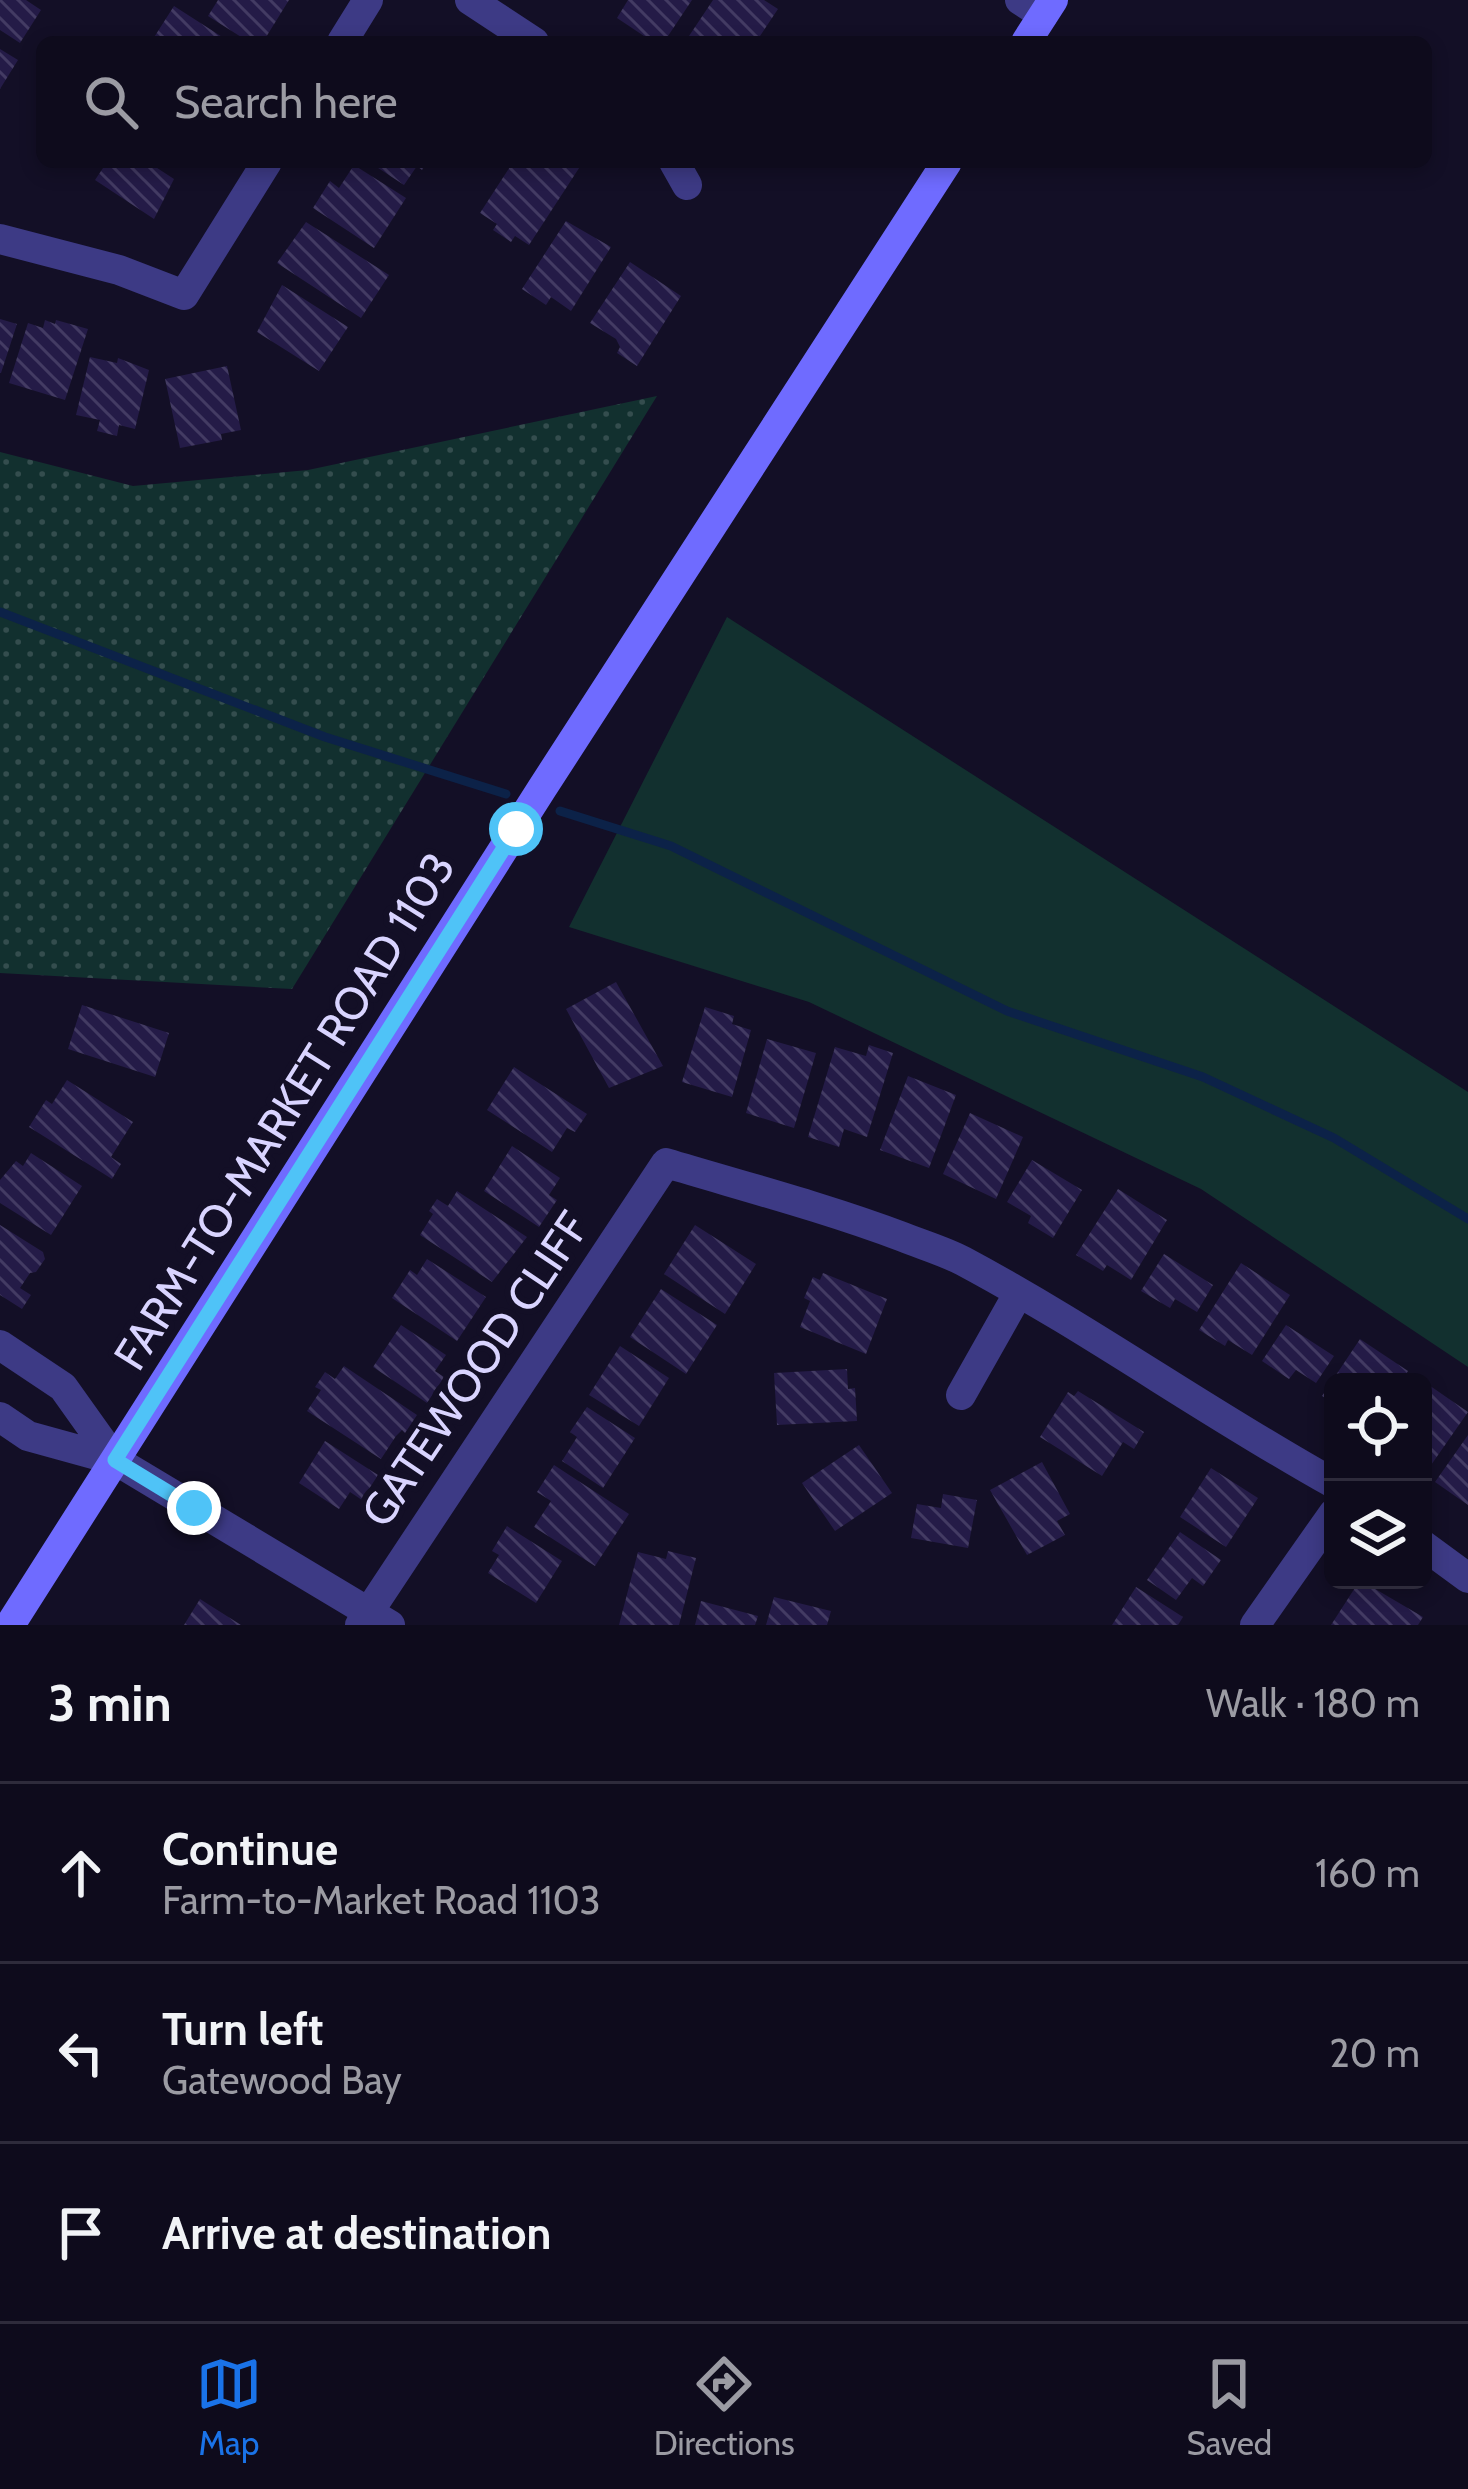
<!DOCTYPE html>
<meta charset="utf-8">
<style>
:root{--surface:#0e0b1c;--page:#171425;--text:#f1f3f6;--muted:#9b9ba3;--line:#2e2b3b;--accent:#1a73e8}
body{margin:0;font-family:Cabin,sans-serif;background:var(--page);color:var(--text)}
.controls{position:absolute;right:36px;bottom:36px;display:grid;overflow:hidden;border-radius:18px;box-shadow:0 6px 18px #0003}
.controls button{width:108px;height:108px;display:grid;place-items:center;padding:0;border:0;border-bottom:3px solid var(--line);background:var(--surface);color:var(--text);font:60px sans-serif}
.stop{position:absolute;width:36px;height:36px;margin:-27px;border:9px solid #4fc3f7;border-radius:50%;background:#fff}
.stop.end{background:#4fc3f7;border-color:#fff;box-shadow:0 3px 12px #0008}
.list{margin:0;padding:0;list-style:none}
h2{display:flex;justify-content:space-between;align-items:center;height:156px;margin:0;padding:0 48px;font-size:51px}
h2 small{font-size:39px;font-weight:400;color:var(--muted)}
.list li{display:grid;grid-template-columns:78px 1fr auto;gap:36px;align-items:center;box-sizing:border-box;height:180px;padding:0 48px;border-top:3px solid var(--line)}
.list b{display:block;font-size:45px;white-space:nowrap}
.list p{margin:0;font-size:39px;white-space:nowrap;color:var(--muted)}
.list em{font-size:39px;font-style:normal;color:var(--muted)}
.icon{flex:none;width:66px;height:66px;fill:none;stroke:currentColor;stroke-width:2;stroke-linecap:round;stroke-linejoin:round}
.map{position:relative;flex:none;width:1468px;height:1625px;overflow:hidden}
.search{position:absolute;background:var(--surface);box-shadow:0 6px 18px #0003;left:36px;right:36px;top:36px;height:132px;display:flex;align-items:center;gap:30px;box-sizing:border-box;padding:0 42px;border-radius:18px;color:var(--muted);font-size:45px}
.sheet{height:696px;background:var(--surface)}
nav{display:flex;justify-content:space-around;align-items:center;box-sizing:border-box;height:168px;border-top:3px solid var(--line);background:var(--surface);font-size:33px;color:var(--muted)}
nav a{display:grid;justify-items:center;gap:6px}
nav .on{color:var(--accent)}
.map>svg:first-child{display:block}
.green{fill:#12302f}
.park{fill:url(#park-dots)}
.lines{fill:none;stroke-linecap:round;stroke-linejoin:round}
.stream{stroke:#0c2248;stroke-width:9}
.building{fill:url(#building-back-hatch)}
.street{stroke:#3d3a85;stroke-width:30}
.secondary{stroke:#6f6bff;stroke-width:30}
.route{stroke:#4fc3f7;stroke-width:15}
.labels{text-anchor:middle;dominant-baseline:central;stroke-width:12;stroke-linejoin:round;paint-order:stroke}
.street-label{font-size:45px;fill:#d9d4ff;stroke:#130f26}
</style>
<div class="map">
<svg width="1468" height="1625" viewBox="0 0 1468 1625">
<defs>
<pattern id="park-dots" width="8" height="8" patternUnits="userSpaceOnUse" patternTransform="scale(3)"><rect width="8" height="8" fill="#12302f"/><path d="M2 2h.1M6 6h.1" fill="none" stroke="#344d4e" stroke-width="1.8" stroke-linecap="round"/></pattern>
<pattern id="building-back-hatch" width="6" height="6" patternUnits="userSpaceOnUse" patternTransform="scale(3)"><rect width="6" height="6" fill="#241b47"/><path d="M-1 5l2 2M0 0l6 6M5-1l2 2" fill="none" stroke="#433b63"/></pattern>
</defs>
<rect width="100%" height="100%" fill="#130f26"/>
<path class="green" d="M727,617l741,475v275l-267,-178 -392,-187 -240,-75z"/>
<path class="park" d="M657,396l-365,593 -292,-16v-521l133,34 175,-16z"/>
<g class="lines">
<path class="stream" d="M0,612l325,125 181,57
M560,811l111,35 336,165 196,66 131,61 134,81"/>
</g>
<path class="building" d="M0,0h26l15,10 -21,33 -20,-13z
M218,0h71l-26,42h-14l-41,-26z
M628,0h64l-28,42h-11l-36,-24z
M713,0h51l14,9 -22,33h-71z
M174,6l56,36h-79z
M0,49l18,11 -18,29z
M107,162h41l26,17 -20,40 -59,-39z
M369,162h58l-5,8 -5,-4 -13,19z
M513,162h70l-54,83 -14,-9 -4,6 -18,-12 4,-6 -17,-11z
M354,165l52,33 -32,50 -61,-40 17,-27 9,7z
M566,221l45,26 -40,64 -20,-14 -5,8 -24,-16z
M306,222l83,53 -28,43 -84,-55z
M630,262l51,34 -44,70 -20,-13 3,-6 -4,-8 -26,-16z
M282,285l66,42 -29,44 -62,-39z
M0,319l17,5 -16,49h-1z
M45,320l10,4 1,-4 32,9 -23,71 -56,-17 19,-60 15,5z
M90,357l27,6 1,-5 31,12 -14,59 -16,-4 -2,11 -20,-5 3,-11 -24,-5z
M227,366l14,64 -20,4 1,6 -42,8 -15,-69z
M616,982l47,84 -54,22 -43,-79z
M82,1005l87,28 -14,44 -87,-28z
M705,1007l29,9 -2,8 19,6 -19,67 -50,-15z
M767,1039l49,14 -22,75 -48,-15z
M869,1045l24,8 -26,84 -23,-8 -5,18 -31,-10 27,-90 31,9z
M514,1067l73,47 -12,18 -8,-4 -15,24 -65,-42z
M908,1076l48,19 -27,73 -49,-18z
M67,1080l66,42 -22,35 10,7 -9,15 -83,-52 17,-27 6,4z
M970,1113l53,24 -27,62 -53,-25z
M512,1146l48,32 -11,17 8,5 -18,27 -55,-36z
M31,1153l51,33 -31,49 -51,-32v-23l16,-19 7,5z
M1032,1160l50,30 -29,48 -25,-15 3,-7 -24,-14z
M1118,1189l49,31 -36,60 -24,-15 -4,6 -27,-16z
M457,1191l70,46 -35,45 -72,-47 13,-21 -4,-3 8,-12 11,7z
M0,1225l43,27 2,7 -9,13 -6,1 -10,15 11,7 -9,14 -22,-14z
M695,1225l61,39 -31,50 -61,-40z
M1164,1254l49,31 -16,27 -22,-13 -5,9 -29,-17z
M427,1259l59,38 -29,44 -65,-43 18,-28 7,5z
M1241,1263l49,32 -38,60 -24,-15 -3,6 -26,-16z
M823,1273l64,26 -21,55 -66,-27 10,-26 -6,-3 9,-21 7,3z
M661,1289l56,36 -31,49 -56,-37z
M401,1325l45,30 -11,16 9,6 -17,26 -54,-36z
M1286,1325l48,31 -18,27 -20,-13 -7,9 -27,-18z
M1360,1339l48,32 -7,11h-68v21l-11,-7z
M620,1346l49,32 -30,48 -50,-31z
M344,1366l73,49 -12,18 -3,-3 -6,6 -15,23 -74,-48 14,-21 -6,-3 10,-15 10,7z
M847,1369l1,20 7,-1 2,33 -80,4 -3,-52z
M1423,1381l45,31 -39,56 -6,-5z
M1078,1391l66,41 -10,17 -11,-7 -21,34 -62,-39 28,-45 6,4z
M587,1407l48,31 -32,50 -41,-27 15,-24 -7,-5z
M1468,1435v70l-33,-23z
M325,1441l53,34 -16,25 -12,-8 -11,17 -40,-26z
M859,1445l33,48 -57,38 -33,-48z
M1042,1462l28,52 -13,7 8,14 -38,20 -37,-65z
M554,1465l75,49 -34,52 -61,-39 17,-26 -14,-9z
M1211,1468l47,30 -32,49 -46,-30z
M943,1494l34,6 -9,48 -57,-10 6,-34 24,4z
M507,1526l55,35 -26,42 -48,-30 11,-18 -7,-4z
M1180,1532l41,28 -18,26 -11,-8 -16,22 -29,-20z
M668,1551l28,7 -17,67h-60l19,-73 28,7z
M1360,1580l63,37 -5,8h-87z
M1136,1587l47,30 -5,8h-66z
M774,1597l57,14 -4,14h-61z
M200,1599l41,26h-57z
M701,1601l57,15 -3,9h-60z"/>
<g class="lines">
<path class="street" d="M470,0l64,42
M1020,0l23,15
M342,42l26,-42
M674,162l13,23
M0,239l119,31 65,25 83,-133
M0,1345l63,42 52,73
M961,1395l57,-101
M0,1417l28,19 87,24 275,165
M1423,1545l45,33
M360,1625l306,-462c80,24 160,45 237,74 20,8 41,14 60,24 127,68 244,152 370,222
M1255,1625l78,-111"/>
<path class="secondary" d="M1026,42l27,-42
M10,1625l531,-835 406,-628"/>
</g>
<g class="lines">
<path class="route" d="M194,1508l-79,-48 401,-631"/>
</g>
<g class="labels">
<g class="street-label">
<text transform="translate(284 1111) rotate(-58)">FARM-TO-MARKET ROAD 1103</text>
<text transform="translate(475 1369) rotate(-56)">GATEWOOD CLIFF</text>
</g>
</g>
</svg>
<div class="controls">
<button><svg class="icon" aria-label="locate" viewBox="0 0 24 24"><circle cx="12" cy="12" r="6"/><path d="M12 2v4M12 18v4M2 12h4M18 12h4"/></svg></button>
<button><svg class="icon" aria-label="layers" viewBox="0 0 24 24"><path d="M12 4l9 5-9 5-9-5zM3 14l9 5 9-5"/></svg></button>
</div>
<div class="stop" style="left:516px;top:829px"></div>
<div class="stop end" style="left:194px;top:1508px"></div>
<div class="search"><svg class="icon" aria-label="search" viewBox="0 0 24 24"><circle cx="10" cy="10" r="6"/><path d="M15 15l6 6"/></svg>Search here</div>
</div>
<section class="sheet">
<h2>3 min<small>Walk · 180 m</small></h2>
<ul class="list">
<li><svg class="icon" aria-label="ahead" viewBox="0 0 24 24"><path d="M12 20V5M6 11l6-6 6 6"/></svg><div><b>Continue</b><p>Farm-to-Market Road 1103</p></div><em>160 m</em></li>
<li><svg class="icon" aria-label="left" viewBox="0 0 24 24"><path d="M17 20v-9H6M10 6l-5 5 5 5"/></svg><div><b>Turn left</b><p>Gatewood Bay</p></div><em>20 m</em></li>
<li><svg class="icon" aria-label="arrive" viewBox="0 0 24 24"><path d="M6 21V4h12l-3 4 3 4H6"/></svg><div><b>Arrive at destination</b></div></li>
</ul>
</section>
<nav>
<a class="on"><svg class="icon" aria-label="map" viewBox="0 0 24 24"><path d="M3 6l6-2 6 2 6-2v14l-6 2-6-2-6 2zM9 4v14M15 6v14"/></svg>Map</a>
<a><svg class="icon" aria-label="directions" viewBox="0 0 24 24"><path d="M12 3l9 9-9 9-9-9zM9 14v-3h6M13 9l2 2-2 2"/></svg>Directions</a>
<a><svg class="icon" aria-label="saved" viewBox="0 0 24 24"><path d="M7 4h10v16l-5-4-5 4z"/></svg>Saved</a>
</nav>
